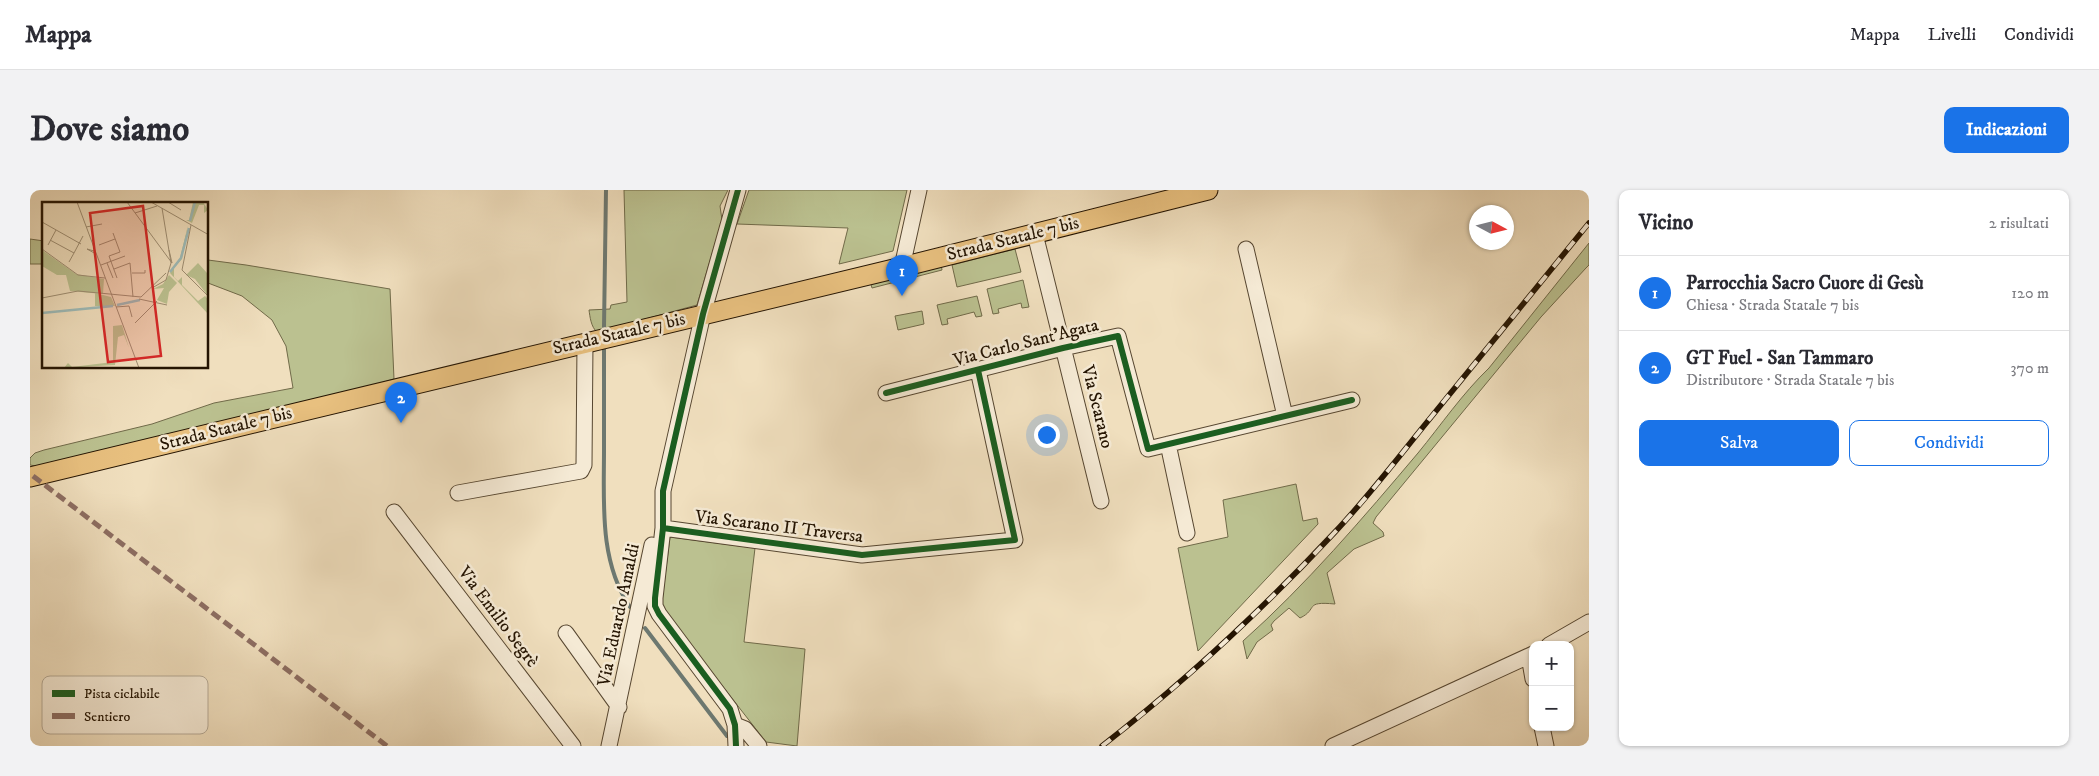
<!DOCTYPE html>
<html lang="it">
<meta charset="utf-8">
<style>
:root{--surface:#fff;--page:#f2f2f3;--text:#2b2b33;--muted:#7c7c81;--line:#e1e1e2;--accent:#1a73e8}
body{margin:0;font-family:"IM FELL DW Pica",serif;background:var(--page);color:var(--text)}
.controls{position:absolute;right:15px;bottom:15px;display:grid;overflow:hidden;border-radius:10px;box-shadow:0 1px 4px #0004}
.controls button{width:45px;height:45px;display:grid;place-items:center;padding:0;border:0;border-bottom:1px solid var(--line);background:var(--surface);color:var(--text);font:25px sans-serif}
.compass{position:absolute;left:1439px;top:15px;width:45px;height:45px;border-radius:50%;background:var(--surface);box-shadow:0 1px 4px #0004;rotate:97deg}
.you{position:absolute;left:1016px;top:244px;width:18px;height:18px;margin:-12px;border:4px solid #fff;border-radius:50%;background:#1a73e8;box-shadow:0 0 0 8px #1a73e833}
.badge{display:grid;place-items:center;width:32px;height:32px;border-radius:50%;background:var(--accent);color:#fff;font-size:16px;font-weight:700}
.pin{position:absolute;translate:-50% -41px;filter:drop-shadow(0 1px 2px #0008)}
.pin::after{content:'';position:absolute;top:26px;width:18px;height:15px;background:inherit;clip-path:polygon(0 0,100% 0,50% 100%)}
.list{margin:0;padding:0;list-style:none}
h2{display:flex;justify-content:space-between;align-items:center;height:65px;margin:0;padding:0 20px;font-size:21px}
h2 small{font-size:16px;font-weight:400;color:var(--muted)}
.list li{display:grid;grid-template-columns:32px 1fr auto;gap:15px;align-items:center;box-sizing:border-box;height:75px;padding:0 20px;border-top:1px solid var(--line)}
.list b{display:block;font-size:19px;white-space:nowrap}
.list p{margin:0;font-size:16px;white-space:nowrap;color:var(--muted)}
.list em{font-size:16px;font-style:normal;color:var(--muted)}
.actions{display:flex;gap:10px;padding:15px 20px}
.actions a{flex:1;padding:11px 0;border:1px solid var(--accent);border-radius:10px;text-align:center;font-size:18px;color:var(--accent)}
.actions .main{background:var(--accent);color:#fff}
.map{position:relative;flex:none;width:1559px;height:556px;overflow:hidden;border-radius:10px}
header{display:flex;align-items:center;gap:30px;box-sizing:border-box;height:70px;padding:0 25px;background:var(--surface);border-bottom:1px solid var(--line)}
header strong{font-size:24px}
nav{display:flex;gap:28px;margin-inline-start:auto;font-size:18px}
.intro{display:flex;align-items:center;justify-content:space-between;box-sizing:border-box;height:120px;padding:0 30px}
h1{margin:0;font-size:35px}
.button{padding:12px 22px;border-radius:10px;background:var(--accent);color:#fff;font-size:18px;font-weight:700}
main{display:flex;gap:30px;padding:0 30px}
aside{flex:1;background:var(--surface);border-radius:10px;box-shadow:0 1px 4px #0004}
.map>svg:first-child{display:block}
.green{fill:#bbc190;stroke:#706a49}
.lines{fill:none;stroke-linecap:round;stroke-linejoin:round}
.stream{stroke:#6d7870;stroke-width:4}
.minor-casing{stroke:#574731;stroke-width:17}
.major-casing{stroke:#241402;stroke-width:21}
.minor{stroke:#f5ead5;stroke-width:15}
.major{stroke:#e8c07f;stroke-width:19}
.rail-casing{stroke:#241402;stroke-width:5.5}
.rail{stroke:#f5ead5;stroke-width:4;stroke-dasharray:11;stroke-linecap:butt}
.quiet{stroke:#8d6e63;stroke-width:5;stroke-dasharray:10 5;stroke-linecap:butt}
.cycleway-casing{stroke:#f5ead5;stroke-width:9}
.cycleway{stroke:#1b5e20;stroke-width:6}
.labels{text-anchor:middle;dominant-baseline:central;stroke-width:5;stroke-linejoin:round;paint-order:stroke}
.street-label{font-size:18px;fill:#241402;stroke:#f5ead5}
.inset-river{fill:none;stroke:#9dbbb9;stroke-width:2.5}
.inset-road{fill:none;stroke:#9e8e73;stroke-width:1}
.view{fill:#d62828;fill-opacity:0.15;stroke:#d62828;stroke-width:2.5}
.inset-edge{fill:none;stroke:#241402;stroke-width:2.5}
.key{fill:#f5ead5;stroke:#b6aa96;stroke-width:1}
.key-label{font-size:14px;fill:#241402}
</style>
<header>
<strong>Mappa</strong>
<nav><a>Mappa</a><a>Livelli</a><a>Condividi</a></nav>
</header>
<div class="intro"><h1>Dove siamo</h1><a class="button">Indicazioni</a></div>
<main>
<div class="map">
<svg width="1559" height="556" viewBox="0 0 1559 556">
<rect width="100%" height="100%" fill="#f0dfbe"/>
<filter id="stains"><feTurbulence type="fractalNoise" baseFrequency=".004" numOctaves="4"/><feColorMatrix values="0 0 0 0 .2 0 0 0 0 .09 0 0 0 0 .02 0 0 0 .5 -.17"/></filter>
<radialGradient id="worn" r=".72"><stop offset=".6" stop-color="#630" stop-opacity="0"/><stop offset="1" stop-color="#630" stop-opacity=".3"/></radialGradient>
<path class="green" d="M594,0h104l-8,16 2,14 -25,85 -100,27c-6,-5 -7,-15 -8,-22l21,-1 1,-4 16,-3z
M719,0h158l-14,61 -54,13 9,-36 -111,-4z
M0,49l14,2v23h-14z
M1559,53v22l-3,3 -45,49 -165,200 -3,6 10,9 1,4 -30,13 -27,24 8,31c-32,-3 -16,5 -35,14l-11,-10 -15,13 -3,4 2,5 -16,12 -10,17 -4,-18c62,-55 121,-124 175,-188 23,-28 44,-59 71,-85z
M985,59l6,23 -64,15 -5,-22z
M178,70l38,5 144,24 4,90 -43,13 -315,74 -6,-1v-7l5,-5 9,-3 108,-26 62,-21 79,-15 -7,-42 -14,-26 -30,-24 -34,-13z
M911,74l1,6 -70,18 -2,-7z
M993,90l6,27 -7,1 -1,-5 -23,6 1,4 -6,1 -6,-25z
M947,106l5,20 -6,1 -2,-5 -27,7 1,5 -6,1 -5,-20z
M892,121l2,13 -26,6 -3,-14z
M1266,294l7,37 14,-3 1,6 -120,127 -20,-103 50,-11 -5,-37z
M640,347l85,11 -11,94 61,7 -8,97 -31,-4 -103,-132 -1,-10z"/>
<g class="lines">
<path class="stream" d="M574,137l2,-137
M574,158c0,34 0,69 0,103 0,52 -5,110 26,156
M615,438l82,108"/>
<defs>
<path id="minor" d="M1005,44l66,267
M1216,59l39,167
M872,77l17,-77
M856,203l177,-45 55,-12 30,113 204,-49
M1138,254l19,89
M428,303l123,-22 3,-6 1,-123
M364,322l179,234
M633,338l199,27 153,-15 -37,-170
M536,443l53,74
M1519,455l40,-23
M1499,466l4,23
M705,535l10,4 14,17
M1512,537l4,19
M579,556l43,-201
M706,556l-1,-21 -5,-16 -71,-95 -4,-8v-8l8,-70v-37l40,-177 35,-124
M1303,556l200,-92"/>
<path id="major" d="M0,287l872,-210 306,-77"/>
</defs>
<use href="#minor" class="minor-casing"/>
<use href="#major" class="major-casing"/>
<use href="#minor" class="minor"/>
<use href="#major" class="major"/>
<defs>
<path id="rail" d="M1072,556c84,-65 161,-137 233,-214 35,-37 65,-77 97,-116 52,-64 105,-129 157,-193"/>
</defs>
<use href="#rail" class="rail-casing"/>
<use href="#rail" class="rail"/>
<path class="quiet" d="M3,286l354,270"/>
<defs>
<path id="cycleway" d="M856,203l177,-45 55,-12 30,113 204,-49
M633,338l199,27 153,-15 -37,-170
M706,556l-1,-21 -5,-16 -71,-95 -4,-8v-8l8,-70v-37l40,-177 35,-124"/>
</defs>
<use href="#cycleway" class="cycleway-casing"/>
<use href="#cycleway" class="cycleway"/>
</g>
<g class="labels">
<g class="street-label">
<text transform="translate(983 49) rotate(-14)">Strada Statale 7 bis</text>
<text transform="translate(589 144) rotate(-13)">Strada Statale 7 bis</text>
<text transform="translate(996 153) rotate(-14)">Via Carlo Sant'Agata</text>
<text transform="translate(1067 217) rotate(76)">Via Scarano</text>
<text transform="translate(196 239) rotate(-14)">Strada Statale 7 bis</text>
<text transform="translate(749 337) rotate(7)">Via Scarano II Traversa</text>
<text transform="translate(589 425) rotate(-78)">Via Eduardo Amaldi</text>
<text transform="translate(468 427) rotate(53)">Via Emilio Segrè</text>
</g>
</g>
<g transform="translate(12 12)">
<rect width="166" height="166" fill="#f0dfbe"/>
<path d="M151,0h10l5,8 -4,3v-8h-5l-7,18 -6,-3h3zM146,23l-6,34 -8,9v9l4,4 4,-4v8l16,16 7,-5 3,3v15l-38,-41 10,-15zM0,48l34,24 28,5 -1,15 -33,-3 -4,-16h-9l-15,-9zM156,61l9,10 1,23 -13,-17 -9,-4zM127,73l8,8 -8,9 -2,12 -10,-4 7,-12 -11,1 10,-5zM53,91l16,4 4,9h-20zM80,123l7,23 -5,-13 -6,2 -3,28 -51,3 4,-5 4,4 41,-5v-36z" fill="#bbc190"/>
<path class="inset-river" d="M148,19l5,-19M128,70l11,-14 8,-30M75,103l23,-5M0,111l71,-7"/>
<path class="inset-road" d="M35,0l62,166M85,0l45,61 -3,-13M109,0l58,33M126,0l13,8M93,11l22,-7M0,20l39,22M149,23l-9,45 27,27M44,25l16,-3M71,31l7,19 -11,4 8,22M8,38l24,13 -5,9M6,43l8,-15M57,43l16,-6M0,47l36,26 27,3M52,49l-7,-2 9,5M32,51l9,-17M65,61l6,15M59,63l24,-9M72,67l16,-6 3,34M90,71h13v-3M110,86l14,-8 5,-17 -9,-55M0,96l36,-7 63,6 25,-24M97,97l28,6M74,105l13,-1 3,11M93,121l22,-22"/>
<path class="view" d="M101,4l18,150 -53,6 -18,-149z"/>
<rect width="166" height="166" class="inset-edge"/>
</g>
<rect x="12" y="486" width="166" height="58" rx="8" class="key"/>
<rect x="22" y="500" width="23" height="7" fill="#1b5e20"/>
<rect x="22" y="523" width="23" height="6" fill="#8d6e63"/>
<g class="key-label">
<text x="54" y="508">Pista ciclabile</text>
<text x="54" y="531">Sentiero</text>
</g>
<rect width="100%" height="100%" filter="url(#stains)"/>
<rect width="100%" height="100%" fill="url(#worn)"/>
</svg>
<div class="controls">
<button>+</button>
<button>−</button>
</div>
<svg class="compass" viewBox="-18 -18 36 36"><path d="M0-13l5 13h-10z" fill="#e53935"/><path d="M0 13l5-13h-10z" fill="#7c7c81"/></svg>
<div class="you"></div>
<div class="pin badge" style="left:872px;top:106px">1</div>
<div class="pin badge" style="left:371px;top:233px">2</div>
</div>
<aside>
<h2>Vicino<small>2 risultati</small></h2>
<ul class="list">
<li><span class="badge">1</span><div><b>Parrocchia Sacro Cuore di Gesù</b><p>Chiesa · Strada Statale 7 bis</p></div><em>120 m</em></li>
<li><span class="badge">2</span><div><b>GT Fuel - San Tammaro</b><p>Distributore · Strada Statale 7 bis</p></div><em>370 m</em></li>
</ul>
<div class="actions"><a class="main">Salva</a><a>Condividi</a></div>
</aside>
</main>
